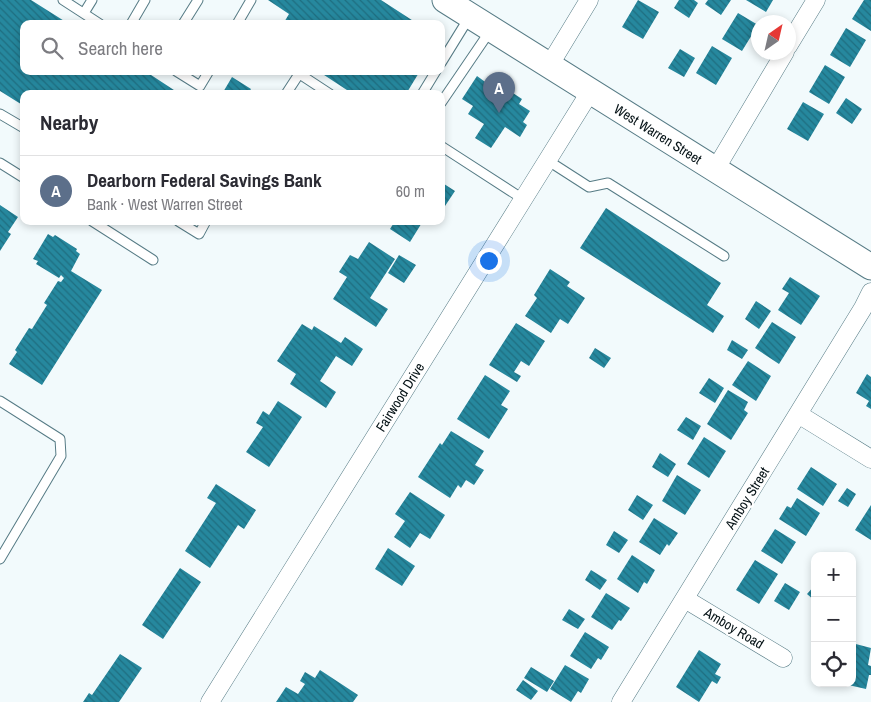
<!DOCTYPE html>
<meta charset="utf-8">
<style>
:root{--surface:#fff;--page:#f7f7f7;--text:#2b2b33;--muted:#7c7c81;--line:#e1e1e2;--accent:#7c3aed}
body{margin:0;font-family:"Archivo Narrow",sans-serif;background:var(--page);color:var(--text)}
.controls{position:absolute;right:15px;bottom:15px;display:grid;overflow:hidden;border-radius:10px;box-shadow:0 2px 8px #0003}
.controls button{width:45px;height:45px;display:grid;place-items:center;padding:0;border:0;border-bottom:1px solid var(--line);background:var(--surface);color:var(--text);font:25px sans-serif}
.compass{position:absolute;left:751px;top:15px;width:45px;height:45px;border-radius:50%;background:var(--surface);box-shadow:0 2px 8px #0003;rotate:34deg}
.you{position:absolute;left:488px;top:260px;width:18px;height:18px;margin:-12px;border:4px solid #fff;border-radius:50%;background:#1a73e8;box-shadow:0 0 0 8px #1a73e833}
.badge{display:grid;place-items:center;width:32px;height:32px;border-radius:50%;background:var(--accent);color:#fff;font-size:16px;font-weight:700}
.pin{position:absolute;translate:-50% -41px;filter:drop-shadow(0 1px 2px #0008)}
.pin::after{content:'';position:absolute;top:26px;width:18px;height:15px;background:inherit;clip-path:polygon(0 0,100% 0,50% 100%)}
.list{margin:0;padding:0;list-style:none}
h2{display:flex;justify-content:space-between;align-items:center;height:65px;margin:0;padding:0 20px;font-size:21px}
h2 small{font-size:16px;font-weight:400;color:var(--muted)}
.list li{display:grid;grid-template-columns:32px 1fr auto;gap:15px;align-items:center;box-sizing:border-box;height:70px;padding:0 20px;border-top:1px solid var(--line)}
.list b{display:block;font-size:19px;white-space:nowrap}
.list p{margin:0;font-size:16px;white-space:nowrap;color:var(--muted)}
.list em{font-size:16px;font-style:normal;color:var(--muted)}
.icon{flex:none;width:28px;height:28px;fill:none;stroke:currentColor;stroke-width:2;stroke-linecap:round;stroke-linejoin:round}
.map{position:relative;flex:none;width:871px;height:702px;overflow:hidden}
.search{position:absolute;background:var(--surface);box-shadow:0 2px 8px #0003;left:20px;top:20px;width:425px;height:55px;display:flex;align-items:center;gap:12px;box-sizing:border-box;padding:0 18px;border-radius:10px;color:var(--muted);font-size:19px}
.panel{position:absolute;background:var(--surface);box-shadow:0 2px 8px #0003;left:20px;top:90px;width:425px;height:135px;border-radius:10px}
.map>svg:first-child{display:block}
.building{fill:url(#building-back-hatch)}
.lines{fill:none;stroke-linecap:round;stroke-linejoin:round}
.service-casing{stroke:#567b85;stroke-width:11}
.minor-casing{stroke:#567b85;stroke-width:19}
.secondary-casing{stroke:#567b85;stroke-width:27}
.service{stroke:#fff;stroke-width:9}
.minor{stroke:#fff;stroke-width:18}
.secondary{stroke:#fff;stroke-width:25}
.labels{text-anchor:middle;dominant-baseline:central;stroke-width:4.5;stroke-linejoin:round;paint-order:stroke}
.street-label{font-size:14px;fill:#051216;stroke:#fff}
</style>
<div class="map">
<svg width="871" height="702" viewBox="0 0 871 702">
<defs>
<pattern id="building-back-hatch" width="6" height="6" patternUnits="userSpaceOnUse" patternTransform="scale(1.25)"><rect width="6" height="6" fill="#26889e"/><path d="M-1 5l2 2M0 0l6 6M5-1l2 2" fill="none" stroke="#1f6e80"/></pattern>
</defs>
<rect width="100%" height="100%" fill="#f2fafc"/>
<path class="building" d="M0,0h31l38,24h-45v47h121l35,23h-156v12l-24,-15z
M268,0h113l37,24h-135l6,-10z
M638,0l21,12 -16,27 -21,-12z
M679,0h15l4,3 -9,15 -15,-10z
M708,0h23l-10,15 -16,-11z
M746,0h27l-7,12z
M864,0h7v31l-19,-12z
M738,13l20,12 -16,26 -20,-12z
M846,28l20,12 -16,27 -20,-12z
M712,46l20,12 -16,27 -20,-12z
M680,49l15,9 -11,19 -16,-9z
M825,65l20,12 -16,27 -20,-12z
M318,71h102l-14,23h-53z
M477,76l11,8 4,-5 30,20 -3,5 11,7 -7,11 4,3 -7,12 -15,-10 -14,21 -16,-10 9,-14 -16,-10 5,-8 -11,-7z
M232,77l19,12 -3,5h-26z
M846,98l16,11 -10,15 -16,-11z
M803,102l21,12 -16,27 -21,-12z
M441,182l14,9 -12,18 -2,-1z
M0,205l18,12 -10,15 3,2 -11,17z
M606,208l115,75 -14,22 17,11 -11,17 -133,-85z
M395,221h28l-13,21 -20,-13z
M48,234l5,3 2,-2 22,14 -1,2 4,3 -9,17 31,19 -60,95 -33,-21 8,-12 -2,-2 14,-22 3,1 15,-24 -3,-2 14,-22 3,1 3,-4 -3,-3 -2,3 -23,-14 2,-3 -5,-2z
M369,242l26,17 -25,39 18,11 -12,18 -43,-28 14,-22 -8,-5 11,-17 8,4z
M399,255l17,10 -12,18 -16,-10z
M550,269l20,13 -3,4 18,12 -17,26 -8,-5 -9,14 -26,-17 12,-18 -3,-3z
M790,277l30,19 -19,29 -23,-15 11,-17 -7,-4z
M756,301l15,10 -12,18 -14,-10z
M772,322l24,15 -17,27 -24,-16z
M516,323l29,18 -16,25 -8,-5 -7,11 7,4 -4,6 -28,-17z
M302,324l10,6 2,-4 27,17 4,-6 18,12 -11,17 -16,-10 -16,25 16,11 -10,16 -36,-24 6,-10 -19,-13z
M732,340l16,10 -6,9 -15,-9z
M595,348l16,10 -7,10 -15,-10z
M748,361l23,15 -15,25 -24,-16z
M867,374l4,3v32l-5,-3 3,-5 -13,-8z
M485,375l25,16 -9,14 7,4 -19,30 -32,-20z
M709,378l15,10 -9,15 -16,-10z
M728,390l20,12 -4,8 4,3 -17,27 -24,-16z
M278,401l24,16 -33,50 -23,-15 17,-25 -7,-4 7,-12 6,4z
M686,417l15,9 -8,14 -16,-10z
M451,431l33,20 -9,14 9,5 -10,15 -8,-5 -5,8 -3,-3 -8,13 -32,-21 22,-34 2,2z
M704,437l22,14 -17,27 -22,-14z
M660,453l16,11 -8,13 -16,-10z
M811,467l26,17 -14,22 -26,-17z
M677,475l24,15 -16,25 -23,-14z
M216,484l40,26 -12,19 -6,-4 -28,43 -25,-17 31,-48 -9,-5z
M847,488l9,6 -8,13 -10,-6z
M410,492l35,23 -15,24 -10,-6 -10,15 -16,-11 11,-16 -10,-7z
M637,495l16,10 -10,15 -15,-10z
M797,498l23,15 -14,23 -27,-17 8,-13 4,2z
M871,505v35l-16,-10z
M654,518l24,15 -9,13 -2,-2 -7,11 -21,-13z
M775,529l21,13 -14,22 -21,-13z
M614,531l14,9 -9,13 -13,-8z
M388,548l27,18 -13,20 -27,-17z
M632,555l23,15 -8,14 -3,-2 -6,11 -21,-14z
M755,560l23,14 -19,30 -23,-14z
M180,568l21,14 -38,57 -21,-14z
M591,570l16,10 -7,10 -15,-10z
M785,583l15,9 -11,18 -15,-9z
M815,585v16l-8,-7z
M606,593l24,15 -9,13 -2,-1 -7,10 -21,-13z
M569,609l16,10 -7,10 -16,-9z
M585,632l24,15 -8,13 -3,-2 -7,11 -21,-13z
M852,643l19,5 -3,17 3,1v9h-2l-3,14 -22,-5 8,-1z
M699,650l22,14 -6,10 6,3 -4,7 -5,-3 -13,21 -23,-15z
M120,654l22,14 -23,34h-36l6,-9 3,2z
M565,665l24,14 -8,14 -3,-2 -7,11 -21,-13z
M531,667l23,14 -7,11 -23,-14z
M320,670l38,25 -5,7h-77l10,-15 12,7 7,-10 -5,-3 5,-9 10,6z
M523,680l15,11 -7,9 -15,-10z"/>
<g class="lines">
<defs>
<path id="service" d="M63,0l37,24
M84,13l8,-13
M131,24l14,-24
M183,24l15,-24
M237,24l14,-24
M441,63l29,-47
M176,71l24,15 9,-15
M295,71l35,23
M286,94l13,-20
M422,94l14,-23
M441,103l49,-72
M0,114l24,14
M441,146l82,53
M547,160l42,27 19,-4 116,73
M0,163l24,15
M92,221l61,39
M178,221l21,13 7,-13
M0,401l60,38 1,17 -61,103"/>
<path id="minor" d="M788,46l28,-46
M549,66l40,-66
M715,170l70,-118
M798,414l73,45
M685,599l98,59
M210,702l380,-610
M621,702l242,-394 8,-16"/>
<path id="secondary" d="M445,0l426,267"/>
</defs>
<use href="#service" class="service-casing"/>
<use href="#minor" class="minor-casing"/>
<use href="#secondary" class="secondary-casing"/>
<use href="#service" class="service"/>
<use href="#minor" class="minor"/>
<use href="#secondary" class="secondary"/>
</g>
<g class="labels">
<g class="street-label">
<text transform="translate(658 134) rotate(32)">West Warren Street</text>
<text transform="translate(400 397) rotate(-58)">Fairwood Drive</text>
<text transform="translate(747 498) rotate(-58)">Amboy Street</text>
<text transform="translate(734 628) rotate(31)">Amboy Road</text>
</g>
</g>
</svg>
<div class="controls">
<button>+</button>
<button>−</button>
<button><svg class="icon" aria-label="locate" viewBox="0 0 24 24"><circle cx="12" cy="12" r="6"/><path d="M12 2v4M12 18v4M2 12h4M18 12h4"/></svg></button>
</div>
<svg class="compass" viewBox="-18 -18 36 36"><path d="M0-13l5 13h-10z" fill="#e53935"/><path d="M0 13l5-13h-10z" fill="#7c7c81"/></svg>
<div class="you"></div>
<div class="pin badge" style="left:499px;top:113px;background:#5c6f8a">A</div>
<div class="search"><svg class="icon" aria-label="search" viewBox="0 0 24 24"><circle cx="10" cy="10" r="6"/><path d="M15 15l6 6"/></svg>Search here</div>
<section class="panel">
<h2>Nearby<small></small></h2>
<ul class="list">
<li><span class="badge" style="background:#5c6f8a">A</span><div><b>Dearborn Federal Savings Bank</b><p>Bank · West Warren Street</p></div><em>60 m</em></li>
</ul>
</section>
</div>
